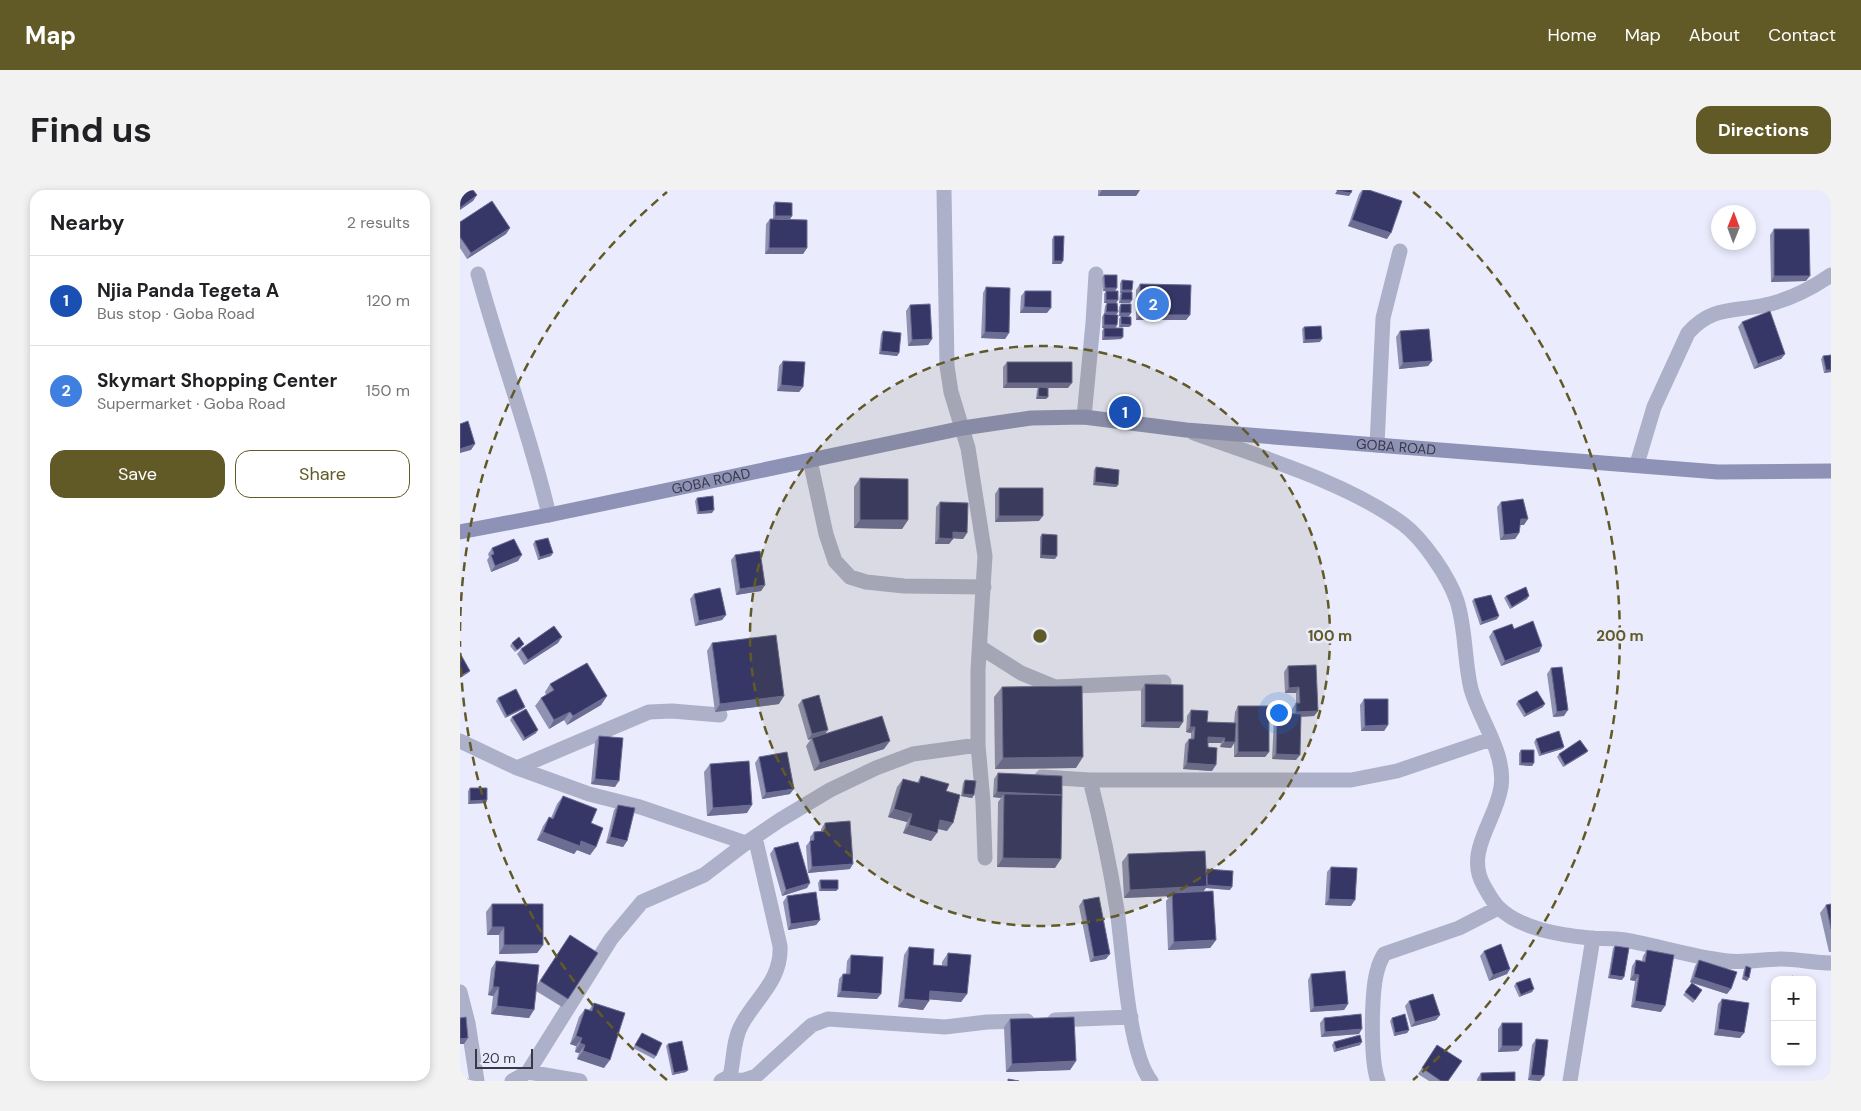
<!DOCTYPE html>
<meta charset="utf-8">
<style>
:root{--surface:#fff;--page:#f2f2f2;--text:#202124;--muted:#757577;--line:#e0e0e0;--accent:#615926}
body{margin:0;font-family:"DM Sans",sans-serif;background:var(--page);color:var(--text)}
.controls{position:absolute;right:15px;bottom:15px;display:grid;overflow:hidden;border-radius:10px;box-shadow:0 2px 8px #0003}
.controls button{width:45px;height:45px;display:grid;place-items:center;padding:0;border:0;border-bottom:1px solid var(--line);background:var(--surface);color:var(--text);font:25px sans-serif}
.compass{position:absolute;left:1251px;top:15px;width:45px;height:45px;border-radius:50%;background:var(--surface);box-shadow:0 2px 8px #0003;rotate:1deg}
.scale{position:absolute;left:15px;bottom:12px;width:58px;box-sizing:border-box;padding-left:5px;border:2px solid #383944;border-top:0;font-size:14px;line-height:18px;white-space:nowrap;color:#383944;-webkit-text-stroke:4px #eaecfd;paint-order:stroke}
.you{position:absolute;left:818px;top:522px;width:18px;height:18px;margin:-12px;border:4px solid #fff;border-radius:50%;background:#1a73e8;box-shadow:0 0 0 8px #1a73e833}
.badge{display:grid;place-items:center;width:32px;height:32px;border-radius:50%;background:var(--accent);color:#fff;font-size:16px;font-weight:700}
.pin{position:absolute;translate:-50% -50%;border:2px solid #fff;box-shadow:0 1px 5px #0006}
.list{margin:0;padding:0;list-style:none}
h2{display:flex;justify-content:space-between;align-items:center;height:65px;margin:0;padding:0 20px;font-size:21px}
h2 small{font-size:16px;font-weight:400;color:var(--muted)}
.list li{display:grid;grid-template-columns:32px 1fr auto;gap:15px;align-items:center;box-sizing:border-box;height:90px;padding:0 20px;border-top:1px solid var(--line)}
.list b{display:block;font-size:19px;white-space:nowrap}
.list p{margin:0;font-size:16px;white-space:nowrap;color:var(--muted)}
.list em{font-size:16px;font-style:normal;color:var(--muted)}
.actions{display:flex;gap:10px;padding:15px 20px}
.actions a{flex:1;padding:11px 0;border:1px solid var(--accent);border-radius:15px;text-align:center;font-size:18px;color:var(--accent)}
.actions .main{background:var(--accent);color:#fff}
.map{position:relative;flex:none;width:1371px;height:891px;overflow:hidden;border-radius:15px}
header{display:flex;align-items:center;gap:30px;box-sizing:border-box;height:70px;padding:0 25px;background:var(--accent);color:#fff}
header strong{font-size:24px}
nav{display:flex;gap:28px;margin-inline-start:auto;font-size:18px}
.intro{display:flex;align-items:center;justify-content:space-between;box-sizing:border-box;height:120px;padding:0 30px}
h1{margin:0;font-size:35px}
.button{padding:12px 22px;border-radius:15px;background:var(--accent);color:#fff;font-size:18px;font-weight:700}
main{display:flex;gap:30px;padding:0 30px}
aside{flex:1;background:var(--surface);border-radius:15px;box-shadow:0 2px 8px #0003}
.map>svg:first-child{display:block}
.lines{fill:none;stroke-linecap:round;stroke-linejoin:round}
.minor{stroke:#adb0c9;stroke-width:15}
.secondary{stroke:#8e92b7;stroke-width:15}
.wall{fill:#9092b2}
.shaded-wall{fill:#6c6d93}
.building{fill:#363766;stroke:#6c6d93}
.ring{fill:none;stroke:#615926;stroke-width:2.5;stroke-dasharray:9 6}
.labels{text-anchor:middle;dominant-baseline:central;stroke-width:5;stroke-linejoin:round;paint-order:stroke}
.street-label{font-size:14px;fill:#383944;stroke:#eaecfd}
.centre{fill:#615926;stroke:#eaecfd;stroke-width:2.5}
.ring-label{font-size:15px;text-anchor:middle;font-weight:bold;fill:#615926;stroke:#eaecfd;stroke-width:5;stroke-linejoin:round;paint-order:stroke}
</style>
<header>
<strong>Map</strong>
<nav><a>Home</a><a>Map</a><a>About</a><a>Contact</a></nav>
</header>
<div class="intro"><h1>Find us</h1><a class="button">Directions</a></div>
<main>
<aside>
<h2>Nearby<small>2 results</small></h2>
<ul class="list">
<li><span class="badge" style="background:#1a4fb4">1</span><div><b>Njia Panda Tegeta A</b><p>Bus stop · Goba Road</p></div><em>120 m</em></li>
<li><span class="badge" style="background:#3f7fe0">2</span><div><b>Skymart Shopping Center</b><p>Supermarket · Goba Road</p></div><em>150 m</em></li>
</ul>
<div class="actions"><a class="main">Save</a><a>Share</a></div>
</aside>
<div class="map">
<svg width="1371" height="891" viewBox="0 0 1371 891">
<rect width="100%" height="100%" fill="#eaecfd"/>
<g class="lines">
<path class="minor" d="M484,0l3,176 4,26 17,56 17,108 -7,114v75l5,57 2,56
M18,84c22,81 52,159 71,241
M624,227l9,-94 3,-49
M734,243c66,24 152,49 209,91 20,15 46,53 54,77 9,28 7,59 14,88 9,32 35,64 30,98 -5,34 -37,65 -17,99 4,7 8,15 14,21 22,22 62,28 92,31 12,1 23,0 35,2 34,6 67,17 102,21 19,2 36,-2 55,-2 16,0 32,4 49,4
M917,255l6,-127 17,-67
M350,270l16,74 9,27 15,16 16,5 38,4 80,1
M1177,274l17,-57 34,-74c24,-27 45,-21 77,-28 24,-5 46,-16 66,-30
M520,457l41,26 34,14 109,-5
M0,551l57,27 72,26 51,13 106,36
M57,578l132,-56 23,-1 48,4
M582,587l48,3h261l46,-9 94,-32
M630,590c11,43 20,86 27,130 6,39 11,144 34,171
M0,802l8,31 9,58
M595,830l76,-3
M68,882l52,9
M52,891l16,-9 83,-133 31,-37 62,-27 42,-32 34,-23 50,-30 46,-22 37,-14 65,-9
M261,891l9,-5c4,-16 3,-37 12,-52 14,-26 40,-44 38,-78l-25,-109
M264,891l20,-1 12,-4 48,-44 8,-7 16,-6 117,8 42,-5 40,-1
M918,891c-8,-21 -7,-92 0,-113 1,-5 4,-10 6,-14l75,-26 39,-20
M1110,891l23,-143"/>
<path class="secondary" id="s1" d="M0,342l89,-17 414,-87 68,-10 53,-1 102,13 532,42 113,-1"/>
</g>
<path class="wall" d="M638,0h42l-4,6h-38z
M902,0h7l18,49 -39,-13 11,-32z
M315,12l17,14 -2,3h-17v-14z
M310,29l37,29 -4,6h-38l1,-30z
M0,32l50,6 -4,6 -39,25 -7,-11z
M1314,39l32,52 -35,1 -1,-47z
M594,46l9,25 -2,3h-9v-25z
M644,85l11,16h-12l-1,-13z
M662,90l10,10 -1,2 1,8 -2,3h-11l1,-9 1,-1h-1v-10z
M680,94l50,31 -4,5h-50v-30z
M526,97l23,46 -4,6 -24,-1 2,-45z
M565,101l22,22h-27l1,-17z
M646,101l10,12h-12v-9z
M647,113l9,12 1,10 -1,3 7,9 -2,2 -19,1v-9l2,-3h-2v-11l2,-3 1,-8z
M661,114l10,9 -2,3h-10v-9z
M450,115l22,34 -4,6 -20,1 -2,-35z
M661,126l10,9 -2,2h-10v-8z
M1282,132l43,32 -4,5 -27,10 -16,-42z
M844,137l16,15 -17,1 -1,-14z
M423,141l16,22 -2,3 -18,-2 2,-20z
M940,141l32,30 -4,5 -29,3 -3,-32z
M1363,166l8,16 -7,1 -3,-14z
M323,171l20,26 -4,5 -22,-1 2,-25z
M547,172l61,26h-20l-2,11h-10l1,-9 1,-2h-35v-21z
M636,277l22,18 -2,2 -23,-2 1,-15z
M400,288l48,42 -6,9 -48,-1v-41z
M539,298l40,33 -44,1v-28z
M237,308l15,15 -15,1 -2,-13z
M480,312l27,31 -4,6 -10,-1 -4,6h-14l1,-37z
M1041,312l23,23h-4l-1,8 -4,6 -15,1 -3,-33z
M582,344l13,25 -15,-1v-21z
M75,351l16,15 -13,4 -5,-16z
M32,358l26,13 -27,11 -4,-12 2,-3 -1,-3z
M275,365l30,30 -4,6 -25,4 -5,-35z
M234,404l32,21 -4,5 -27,6 -5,-27z
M1046,406l21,3 -17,10 -6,-11z
M1014,409l23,20 -17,6 -8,-24z
M1054,439l28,17 -3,6 -38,14 -12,-29 4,-6z
M52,453l10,4 -7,5 -5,-6z
M98,453l-34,22 -7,-11 4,-5z
M252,453l67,61 -64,8 -8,-61z
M828,476l30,45 -4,5 -13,1 -5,43 -24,-1 2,-40 3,-6 15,1v-5l4,-6v-10h-11l-1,-21z
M1091,478l13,48 -11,1 -6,-43z
M90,494l57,12 -6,9 -34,20 -3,-5 -15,9 -14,-23 6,-8 5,-3 -1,-3z
M685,494l38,38 -4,6 -38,-1v-37z
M542,497l74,81 -81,1 -1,-72z
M38,508l27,9 -2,2 -18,9 -9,-17z
M904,509l24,26 -4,6h-23l-1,-26z
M342,510l24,33 58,16 -70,22 -8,-25 5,-7 -3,1 -10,-35z
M1058,511l25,6 -19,10 -8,-13z
M778,516l31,46 -4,5h-31v-15l-3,6 -11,-1 1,-4h-13v4l4,24 -29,-2 2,-25 4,-5h2v-6l-5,-1 1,-16 4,-6 16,12 27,1 1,-11z
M52,527l24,16 -13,8 -13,-21z
M139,546l16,51 -24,-3 4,-42z
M1076,549l28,8 -2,2 -23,7 -5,-14z
M1061,560l13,13 -2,3 -13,-1v-12z
M1128,561l-2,2 -23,14 -6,-10 2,-3z
M299,567l31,37 -28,5 -7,-36z
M250,574l37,49 -40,3 -3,-44z
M538,583l57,95 -58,-1 1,-65 3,-4 -8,-1 1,-18z
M461,586l25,15 1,40 -9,-2 -7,12 -28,-8 4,-11 -19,-5 9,-30 6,-8 14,4z
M505,590l9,15 -2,3 -11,-2 2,-13z
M10,598l17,12 -1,3 -18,1v-13z
M103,606l28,27 5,24 -6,8 -13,-5 -3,4 -37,-14 6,-14 6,-9 2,1 6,-14z
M158,615l9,36 -4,6 -17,-4 8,-33z
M365,633l25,46 -42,4 -2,-27 4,-5v-4l4,-5 7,-1v-2z
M314,658l33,40 -25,8 -12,-42z
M668,664l78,17 1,-2 23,21 -24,-2 -3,3 13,49 -6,8 -42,2 -2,-49 4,-5 -46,2 -2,-36z
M871,677l20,39 -26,-1 2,-33z
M360,690l18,9 -2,2h-17l-1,-8z
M327,706l33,24 -4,5 -28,5 -5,-28z
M623,710l23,59 -16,3 -11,-56z
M32,714l51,41 -6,8 -38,1v-19h-12l-1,-23z
M1371,714v48h-2l-9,-39 6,-8z
M104,754l4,55 -6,8 -26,-16 -7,27 -38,-4 2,-18 -5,-1 3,-26 5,-8 41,24z
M1155,756l7,34 -14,-2 5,-30z
M449,757l24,18 9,1v-4l6,-9 19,41 -6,8 -32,-3v2l-6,9 -25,-3 6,-52z
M1187,760l14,62 -30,-5 4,-26 -5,-1 2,-14 4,-6 6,1 1,-5z
M1024,761l26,18 -3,5 -18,7 -9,-25z
M391,765l26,44 -40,-2 2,-18 4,-5h3l1,-13z
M1239,770l28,34 -35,-11 10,7 -9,13 -10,-8 9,-12 -2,-1 5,-16z
M1286,776l1,15 -5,-2 2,-10z
M851,784l37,30 -4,6 -34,2 -2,-32z
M1056,793l16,9 -13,5 -5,-11z
M1262,809l18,39 -26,-3 4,-31z
M949,811l31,14 -4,5 -25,7 -6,-21z
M134,813l10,65 -27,-9 2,-6 -4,-1 1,-6 -6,-2 9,-27 6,-8 4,1z
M864,828l35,16 -38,3 -1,-14z
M932,828l17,12 -2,3 -13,3 -4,-15z
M550,829l66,42 -6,9 -64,2 -2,-45z
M1042,833l20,23 -4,5 -20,1v-23z
M182,843l14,23 -2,3 -21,-11z
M1076,849l4,42 -12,-1 4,-35z
M874,852l26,3 -26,7 -2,-7z
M208,854l18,28 -14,3 -6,-29z
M977,855l11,36h-19l-11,-7z
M1021,883l34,8h-38v-2z"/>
<path class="shaded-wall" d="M642,0h38l-4,6h-38z
M877,1l14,2 -2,3 -14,-2z
M17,5l-4,6 -13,9v-2z
M315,26h17l-2,3h-17z
M892,30l39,13 -4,6 -39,-13z
M50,38l-4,6 -39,25 4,-6z
M309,58h38l-4,6h-38z
M594,71h9l-2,3h-9z
M1314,86h36l-4,5 -35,1z
M645,98h12l-2,3h-12z
M662,100h10l-2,3h-10z
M646,110h12l-2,3h-12z
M661,110h11l-2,3h-11z
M564,117l27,1 -4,5h-27z
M646,122h12l-2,3h-12z
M660,123h11l-2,3h-10z
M680,125h50l-4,5h-50z
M661,134l10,1 -2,2h-10z
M644,135h13l-2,3h-13z
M525,142l24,1 -4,6 -24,-1z
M644,147h19l-2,2 -19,1z
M472,149l-4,6 -20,1 4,-6z
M862,149l-2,3 -17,1 2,-3z
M421,161l18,2 -2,3 -18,-2z
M1325,164l-4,5 -27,10 4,-5z
M972,171l-4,5 -29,3 4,-6z
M1366,180h5v2l-7,1z
M547,193h65l-4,5h-65z
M321,195l22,2 -4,5 -22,-1z
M578,206l10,1 -2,2h-10z
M15,254l-4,6 -11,3v-4z
M635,292l23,3 -2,2 -23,-2z
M254,320l-2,3 -15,1 2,-2z
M539,326h44l-4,5 -44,1z
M1061,329h7l-4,6h-7z
M400,330h48l-6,9 -48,-1z
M493,342l14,1 -4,6 -14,-1z
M1059,343l-4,6 -15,1 4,-5z
M479,348l14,1 -4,5h-14z
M93,363l-2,3 -13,4 2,-3z
M62,365l-4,6 -27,11 4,-6z
M581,365l16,1 -2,3 -15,-1z
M305,395l-4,6 -25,4 4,-6z
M1069,406l-2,3 -17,10 2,-2z
M266,425l-4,5 -27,6 4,-5z
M1039,426l-2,3 -17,6 2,-3z
M102,447l-4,6 -34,22 4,-5z
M1082,456l-3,6 -38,14 4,-5z
M10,481l-2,2 -8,5v-2z
M839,497l-3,6h-11l4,-5z
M147,506l-6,9 -34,20 6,-9z
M324,506l-5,8 -64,8 5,-8z
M1085,514l-2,3 -19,10 2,-3z
M65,517l-2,2 -18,9 2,-2z
M1108,520l-4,6 -11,1 4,-5z
M858,521l-4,5 -22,1 4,-5z
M110,522l-6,8 -15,9 5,-9z
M685,532h38l-4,6 -38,-1z
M928,535l-4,6h-23l4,-5z
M730,537h5l-4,6 -5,-1z
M78,540l-2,3 -13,8 2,-3z
M368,540l-4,5 -12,3 -1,1 -3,1 4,-6z
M748,547l17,1 -4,5h-17z
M430,551l-6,8 -70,22 6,-8z
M764,552h11l-4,6 -11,-1z
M1104,557l-2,2 -23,7 2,-2z
M1128,561l-2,2 -23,14 2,-2z
M778,562h31l-4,5h-31z
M816,564l24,1 -4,5 -24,-1z
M623,567l-7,11 -81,1 8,-11z
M727,573l29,2 -4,6 -29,-2z
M1061,573h13l-2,3 -13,-1z
M135,589l24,2 -4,6 -24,-3z
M334,599l-4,5 -28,5 4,-6z
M537,602l65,3 -4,5 -54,-6 -3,4 -8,-1z
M503,604l11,1 -2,3 -11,-2z
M27,610l-1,3 -18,1 2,-3z
M292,615l-5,8 -40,3 6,-8z
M434,619l18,5 -5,8 -19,-5z
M480,630l13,3 -6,8 -12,-3z
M449,635l28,8 -6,8 -28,-8z
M83,642l38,9 15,6 -6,8 -13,-5 -3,4 -37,-14z
M150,647l17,4 -4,6 -17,-4z
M543,668l58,1 -6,9 -58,-1z
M393,674l-3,5 -42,4 4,-6z
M350,693l-3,5 -25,8 4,-6z
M746,695l26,2 -2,3 -24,-2 -5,7 -29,-2 -2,3 -46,2 6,-8z
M361,699h17l-2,2h-17z
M869,709l26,1 -4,6 -26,-1z
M360,730l-4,5 -28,5 3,-6z
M32,737h12l-5,8h-12z
M756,750l-6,8 -42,2 6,-8z
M44,755h39l-6,8 -38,1z
M650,764l-4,5 -16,3 4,-5z
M1050,779l-3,5 -18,7 4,-6z
M1174,784l5,1 -4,6 -5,-1z
M1150,785l14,2 -2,3 -14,-2z
M1284,786l5,2 -2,3 -5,-2z
M1234,787l37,12 -4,5 -37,-12z
M33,797h6l-6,9 -5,-1z
M1074,799l-2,3 -13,5 2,-2z
M381,801l40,3 -4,5 -40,-2z
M470,801l37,3 -6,8 -37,-3z
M444,809l25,2 -6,9 -25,-3z
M1175,811l30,5 -4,6 -30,-5z
M888,814l-4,6 -34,2 4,-5z
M37,816l37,4 -5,8 -38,-4z
M980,825l-4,5 -25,7 4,-5z
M902,839l-3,5 -38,3 4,-5z
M1258,839l26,4 -4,5 -26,-3z
M949,840l-2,3 -13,3 1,-3z
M116,846l6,2 -6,8 -6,-2z
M8,848l-4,6h-4v-5z
M902,852l-2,3 -26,7 2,-3z
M120,853l5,2 -6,8 -4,-1z
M1042,856h20l-4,5 -20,1z
M123,861l27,9 -6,8 -27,-9z
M616,871l-6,9 -64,2 6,-8z
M228,880l-2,2 -14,3 2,-2z
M1071,885l13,1 -4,5 -12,-1z"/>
<path class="building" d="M0,0h13l4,5 -17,13z
M877,0h15l-1,3 -14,-2z
M903,0h6l33,11 -11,32 -39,-13z
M32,11l18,27 -39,25 -11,-16v-15z
M315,12l17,1v13h-17z
M310,29l37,1v28h-38z
M1314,39h35l1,47h-36z
M594,46h10l-1,25h-9z
M644,85h13v13h-12z
M662,90l11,1 -1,9h-10z
M680,94l51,1 -1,30h-50z
M526,97l24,1 -1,45 -24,-1z
M565,101h26v17l-27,-1z
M646,101h12v9h-12z
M662,102h10v8h-11z
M647,113h10l1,9h-12z
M470,114l2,35 -20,1 -2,-35z
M661,114h10v9h-11z
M1310,121l15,43 -27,10 -16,-42z
M644,124l14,1 -1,10h-13z
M661,126l10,1v8l-10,-1z
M861,136l1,13 -17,1 -1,-13z
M644,138h19v9h-19z
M969,139l3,32 -29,2 -3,-32z
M423,141l18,2 -2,20 -18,-2z
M1371,165v15h-5l-3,-14z
M323,171l22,1 -2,25 -22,-2z
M547,172h65v21h-65z
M579,197l9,1v9l-10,-1z
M8,231l7,23 -15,5v-25z
M636,277l23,3 -1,15 -23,-3z
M400,288l48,1v41h-48z
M539,298h44v28h-44z
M253,306l1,14 -15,2 -2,-14z
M1063,309l5,20h-7l-2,14 -15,2 -3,-33z
M480,312l28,1 -1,30 -14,-1v7l-14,-1z
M582,344l15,1v21l-16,-1z
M88,348l5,15 -13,4 -5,-16z
M54,349l8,16 -27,11 -4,-11 3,-1 -2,-6z
M300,361l5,34 -25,4 -5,-34z
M1066,397l3,9 -17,11 -6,-11z
M260,398l6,27 -27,6 -5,-27z
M1031,405l8,21 -17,6 -8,-23z
M1073,431l9,25 -37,15 -12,-30 19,-7 2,5z
M94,436l8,11 -34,23 -7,-11z
M316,445l8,61 -64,8 -8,-61z
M59,447l5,7 -7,6 -5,-7z
M0,463l10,18 -10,5z
M127,473l20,33 -34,20 -3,-4 -16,8 -13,-22 13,-8 -4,-6z
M856,475l2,46 -22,1v-9h4l-1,-16 -10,1 -1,-22z
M1102,477l6,43 -11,2 -6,-44z
M685,494l38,1v37h-38z
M622,496l1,71 -80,1 -1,-71z
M56,499l9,18 -18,9 -9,-18z
M1077,501l8,13 -19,10 -8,-13z
M359,505l9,35 -16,4 -10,-34z
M904,509h24v26l-23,1z
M778,516h31v46h-31z
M66,519l12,21 -13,8 -13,-21z
M731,520l17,1 -1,11 29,1 -1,19h-11l1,-4 -17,-1v10l9,1 -1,17 -29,-2 2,-24h5l1,-12h-5z
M817,523l24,1 -1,41 -24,-1z
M422,526l8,25 -70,22 -8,-25z
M1099,541l5,16 -23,7 -5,-15z
M139,546l24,2 -4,43 -24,-2z
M1120,550l8,11 -23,14 -6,-11z
M1061,560h13v13h-13z
M327,562l7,37 -28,4 -7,-36z
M289,571l3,44 -39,3 -3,-44z
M538,583l64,3v19l-65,-3z
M461,586l28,8 -3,7 14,4 -7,28 -13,-3 -3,13 -28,-8 3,-11 -18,-5 9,-30 16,4z
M505,590l11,1 -2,14 -11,-1z
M10,598h17v12l-17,1z
M544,604l58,1 -1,64 -58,-1z
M103,606l34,13 -6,14 12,5 -7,19 -15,-6 -1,5 -37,-14 6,-15 4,2z
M158,615l17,3 -8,33 -17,-4z
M390,631l3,43 -41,3 -2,-26 4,-1v-8l11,-1v-8z
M338,652l12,41 -24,7 -12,-42z
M745,661l2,35 -77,4 -2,-36z
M871,677l26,1 -2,32 -26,-1z
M747,679l26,2 -1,16 -25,-2z
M360,690h18v9h-17z
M753,701l3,49 -42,2 -2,-49z
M356,702l4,28 -29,4 -4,-28z
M639,707l11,57 -16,3 -11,-57z
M32,714h51v41h-39v-18h-12z
M1371,714v25l-5,-24z
M110,745l28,18 -30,46 -28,-18z
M1041,754l9,25 -17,6 -9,-24z
M1155,756l14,2 -5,29 -14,-2z
M449,757l25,2 -1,16 14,1 1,-13 23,2 -4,39 -37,-3 -1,10 -25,-2z
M1187,760l27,5 -9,51 -30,-5 4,-26 -5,-1 2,-14 9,2z
M391,765l32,2 -2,37 -40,-3 2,-17h7z
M1239,770l38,12 -6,17 -37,-12z
M36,771l43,4 -5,45 -37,-4 2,-19h-6z
M1286,776l5,2 -2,10 -5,-2z
M885,781l3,33 -34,3 -3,-33z
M1332,786l7,3v1h-9z
M1070,788l4,11 -13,6 -5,-12z
M1232,793l10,7 -7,10 -10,-8z
M973,804l7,21 -25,7 -6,-21z
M1262,809l27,4 -5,30 -26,-4z
M134,813l31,10 -15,47 -27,-9 2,-6 -5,-2 2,-5 -6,-2 9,-27 7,2z
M901,824l1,15 -37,3 -1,-14z
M945,824l4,16 -14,3 -3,-15z
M6,827l2,21 -8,1v-21z
M614,827l2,44 -64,3 -2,-45z
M1042,833h20v23h-20z
M182,843l20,10 -6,13 -21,-11z
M900,845l2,7 -26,7 -2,-7z
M1076,849l12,1 -4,36 -13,-1z
M222,851l6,29 -14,3 -6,-29z
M977,855l25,16 -14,20h-7l-19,-13z
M1055,882v9h-34v-8z
M8,889l1,2h-7z
M548,889l11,2h-11z"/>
<circle cx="580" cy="446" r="290" fill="#615926" fill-opacity=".12"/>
<g class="ring">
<circle cx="580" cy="446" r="290"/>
<path d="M207 890A580 580 0 0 1 0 451M0 441A580 580 0 0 1 207 2M953 2A580 580 0 0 1 953 890"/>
</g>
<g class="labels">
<g class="street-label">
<text stroke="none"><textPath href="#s1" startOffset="949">GOBA ROAD</textPath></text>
<text stroke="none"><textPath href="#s1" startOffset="256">GOBA ROAD</textPath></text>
</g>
</g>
<circle cx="580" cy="446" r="8" class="centre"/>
<g class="ring-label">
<text x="870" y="451">100 m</text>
<text x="1160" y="451">200 m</text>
</g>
</svg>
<div class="controls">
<button>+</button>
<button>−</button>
</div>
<svg class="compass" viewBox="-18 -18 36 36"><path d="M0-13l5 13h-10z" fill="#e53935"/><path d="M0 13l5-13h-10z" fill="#757577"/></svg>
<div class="scale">20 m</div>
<div class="you"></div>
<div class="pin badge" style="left:665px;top:222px;background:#1a4fb4">1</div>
<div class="pin badge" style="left:693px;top:114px;background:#3f7fe0">2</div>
</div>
</main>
